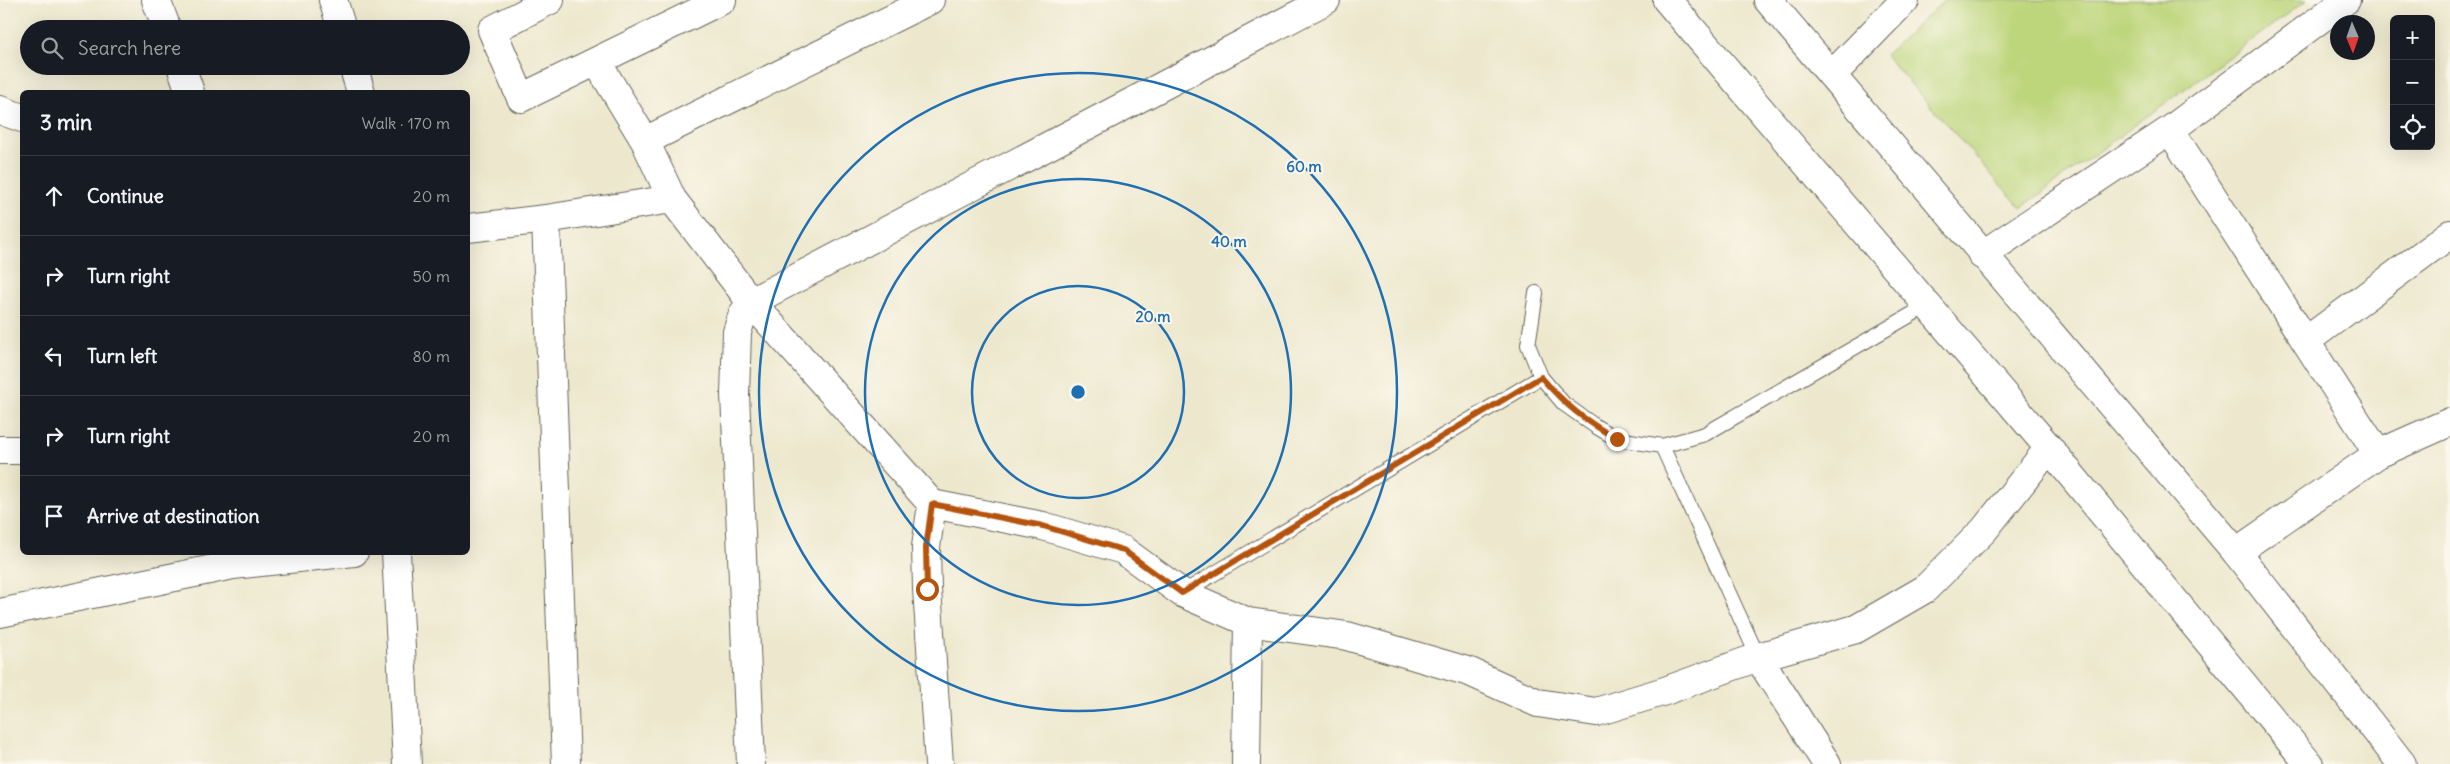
<!DOCTYPE html>
<meta charset="utf-8">
<style>
:root{--surface:#171b24;--page:#20242c;--text:#f1f3f6;--muted:#9ea1a6;--line:#363941}
body{margin:0;font-family:Delius,sans-serif;background:var(--page);color:var(--text)}
.controls{position:absolute;right:15px;top:15px;display:grid;overflow:hidden;border-radius:8px;box-shadow:0 5px 20px #0002}
.controls button{width:45px;height:45px;display:grid;place-items:center;padding:0;border:0;border-bottom:1px solid var(--line);background:var(--surface);color:var(--text);font:25px sans-serif}
.compass{position:absolute;left:2330px;top:15px;width:45px;height:45px;border-radius:50%;background:var(--surface);box-shadow:0 5px 20px #0002;rotate:178deg}
.stop{position:absolute;width:15px;height:15px;margin:-11px;border:4px solid #b45309;border-radius:50%;background:#fff}
.stop.end{background:#b45309;border-color:#fff;box-shadow:0 1px 5px #0008}
.list{margin:0;padding:0;list-style:none}
h2{display:flex;justify-content:space-between;align-items:center;height:65px;margin:0;padding:0 20px;font-size:21px}
h2 small{font-size:16px;font-weight:400;color:var(--muted)}
.list li{display:grid;grid-template-columns:32px 1fr auto;gap:15px;align-items:center;box-sizing:border-box;height:80px;padding:0 20px;border-top:1px solid var(--line)}
.list b{display:block;font-size:19px;white-space:nowrap}
.list em{font-size:16px;font-style:normal;color:var(--muted)}
.icon{flex:none;width:28px;height:28px;fill:none;stroke:currentColor;stroke-width:2;stroke-linecap:round;stroke-linejoin:round}
.map{position:relative;flex:none;width:2450px;height:764px;overflow:hidden}
.search{position:absolute;background:var(--surface);box-shadow:0 5px 20px #0002;left:20px;top:20px;width:450px;height:55px;display:flex;align-items:center;gap:12px;box-sizing:border-box;padding:0 18px;border-radius:28px;color:var(--muted);font-size:19px}
.panel{position:absolute;background:var(--surface);box-shadow:0 5px 20px #0002;left:20px;top:90px;width:450px;height:465px;border-radius:8px}
.map>svg:first-child{display:block}
.green{fill:#bdd67b;stroke:#6c794c}
.lines{fill:none;stroke-linecap:round;stroke-linejoin:round}
.service-casing{stroke:#65635a;stroke-width:16}
.minor-casing{stroke:#65635a;stroke-width:30}
.primary-casing{stroke:#65635a;stroke-width:30}
.service{stroke:#fff;stroke-width:14}
.minor{stroke:#fff;stroke-width:28}
.primary{stroke:#fff;stroke-width:28}
.route{stroke:#b45309;stroke-width:6}
.ring{fill:none;stroke:#1f6fb2;stroke-width:2.5}
.centre{fill:#1f6fb2;stroke:#fbf7ec;stroke-width:2.5}
.ring-label{font-size:15px;text-anchor:middle;font-weight:bold;fill:#1f6fb2;stroke:#fbf7ec;stroke-width:4;stroke-linejoin:round;paint-order:stroke}
</style>
<div class="map">
<svg width="2450" height="764" viewBox="0 0 2450 764">
<rect width="100%" height="100%" fill="#fbf7ec"/>
<filter id="ink" filterUnits="userSpaceOnUse"><feTurbulence type="fractalNoise" baseFrequency=".02" numOctaves="2"/><feDisplacementMap in="SourceGraphic" scale="10" xChannelSelector="R" yChannelSelector="G"/><feConvolveMatrix kernelMatrix="1 2 1 2 8 2 1 2 1" color-interpolation-filters="sRGB"/></filter>
<filter id="wash" filterUnits="userSpaceOnUse"><feTurbulence type="fractalNoise" baseFrequency=".0096" numOctaves="4" result="noise"/><feDisplacementMap in="SourceGraphic" scale="20" xChannelSelector="R" yChannelSelector="G"/><feGaussianBlur stdDeviation="1.12" result="paint"/><feColorMatrix in="noise" values="0 0 0 0 0 0 0 0 0 0 0 0 0 0 0 0 0 1.4 0 .05"/><feComposite in="paint" operator="in"/></filter>
<g filter="url(#wash)">
<rect width="100%" height="100%" fill="#ede8cd"/>
<path class="green" d="M1945,0h362l-286,208 -136,-153z"/>
</g>
<g filter="url(#ink)">
<g class="lines">
<defs>
<path id="service" d="M1536,293l-8,52 13,32 23,27 31,22 22,13 45,7 43,-12 223,-129
M1662,446l96,211
M1182,593l359,-216"/>
<path id="minor" d="M156,0l11,29
M333,0l9,29
M550,0l-58,30 29,68 201,-98
M597,62l48,79 27,58 79,103 181,202 -6,43 1,42 12,175
M181,66l9,26
M353,66l8,26
M1832,75l73,-75
M0,110l22,8
M2170,130l208,324
M645,141l285,-141
M546,219l20,545
M468,228l78,-9 126,-20
M1982,255l188,-125 176,-130
M2306,341l144,-107
M0,450h22
M932,504l111,22 80,24 59,43 66,29 99,14 123,36 68,31 58,9 69,-21 93,-34 98,-28 69,-40 59,-59 65,-82
M396,552l11,212
M2236,552l142,-98 72,-32
M0,613l233,-48 121,-13
M1758,657l69,107
M751,764l-16,-370 2,-62 6,-18 8,-12 575,-302
M1246,764l2,-142"/>
<path id="primary" d="M1667,0l382,448 260,316
M1768,0l468,552 166,212"/>
</defs>
<use href="#service" class="service-casing"/>
<use href="#minor" class="minor-casing"/>
<use href="#primary" class="primary-casing"/>
<use href="#service" class="service"/>
<use href="#minor" class="minor"/>
<use href="#primary" class="primary"/>
</g>
</g>
<g class="lines" filter="url(#ink)">
<path class="route" d="M927,589l-1,-41 6,-44 111,22 80,24 59,43 359,-216c25,29 43,43 76,62"/>
</g>
<g class="ring">
<circle cx="1078" cy="392" r="106"/>
<circle cx="1078" cy="392" r="213"/>
<circle cx="1078" cy="392" r="319"/>
</g>
<circle cx="1078" cy="392" r="8" class="centre"/>
<g class="ring-label">
<text x="1304" y="172">60 m</text>
<text x="1229" y="247">40 m</text>
<text x="1153" y="322">20 m</text>
</g>
</svg>
<div class="controls">
<button>+</button>
<button>−</button>
<button><svg class="icon" aria-label="locate" viewBox="0 0 24 24"><circle cx="12" cy="12" r="6"/><path d="M12 2v4M12 18v4M2 12h4M18 12h4"/></svg></button>
</div>
<svg class="compass" viewBox="-18 -18 36 36"><path d="M0-13l5 13h-10z" fill="#e53935"/><path d="M0 13l5-13h-10z" fill="#9ea1a6"/></svg>
<div class="stop" style="left:927px;top:589px"></div>
<div class="stop end" style="left:1617px;top:439px"></div>
<div class="search"><svg class="icon" aria-label="search" viewBox="0 0 24 24"><circle cx="10" cy="10" r="6"/><path d="M15 15l6 6"/></svg>Search here</div>
<section class="panel">
<h2>3 min<small>Walk · 170 m</small></h2>
<ul class="list">
<li><svg class="icon" aria-label="ahead" viewBox="0 0 24 24"><path d="M12 20V5M6 11l6-6 6 6"/></svg><div><b>Continue</b></div><em>20 m</em></li>
<li><svg class="icon" aria-label="right" viewBox="0 0 24 24"><path d="M7 20v-9h11M14 6l5 5-5 5"/></svg><div><b>Turn right</b></div><em>50 m</em></li>
<li><svg class="icon" aria-label="left" viewBox="0 0 24 24"><path d="M17 20v-9H6M10 6l-5 5 5 5"/></svg><div><b>Turn left</b></div><em>80 m</em></li>
<li><svg class="icon" aria-label="right" viewBox="0 0 24 24"><path d="M7 20v-9h11M14 6l5 5-5 5"/></svg><div><b>Turn right</b></div><em>20 m</em></li>
<li><svg class="icon" aria-label="arrive" viewBox="0 0 24 24"><path d="M6 21V4h12l-3 4 3 4H6"/></svg><div><b>Arrive at destination</b></div></li>
</ul>
</section>
</div>
